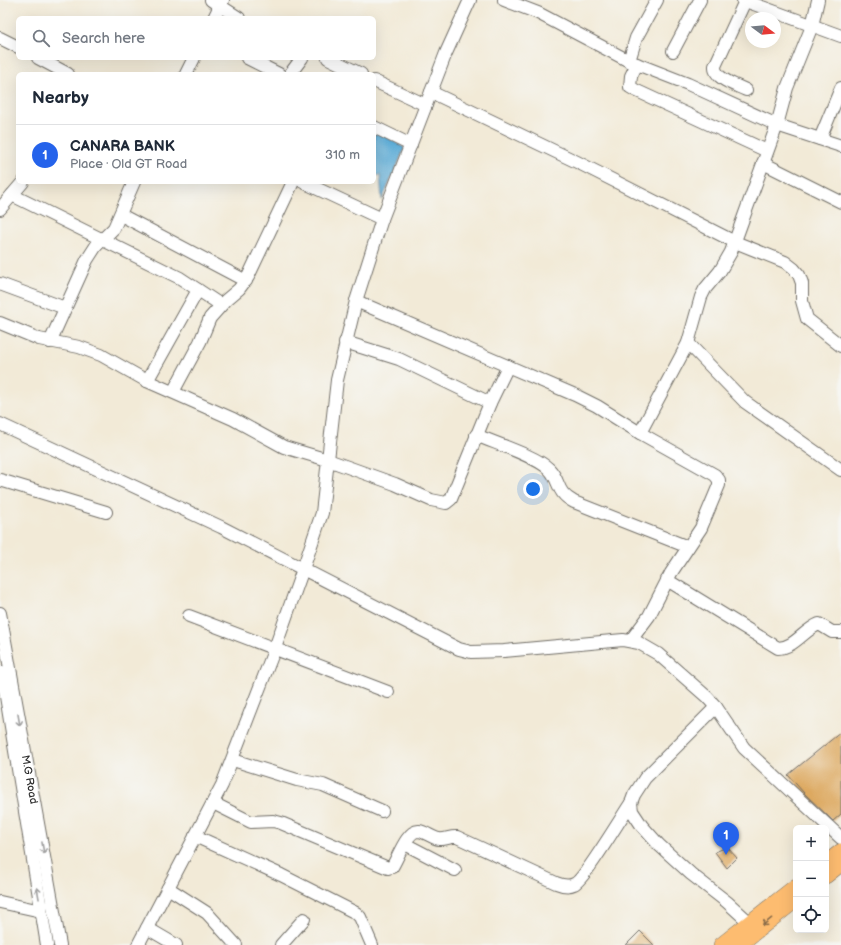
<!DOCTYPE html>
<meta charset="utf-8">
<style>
:root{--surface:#fff;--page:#f2f2f3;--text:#1f2937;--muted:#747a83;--line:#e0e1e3;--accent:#2563eb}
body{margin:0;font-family:"Balsamiq Sans",sans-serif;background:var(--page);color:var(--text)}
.controls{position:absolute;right:12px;bottom:12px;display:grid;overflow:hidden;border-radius:6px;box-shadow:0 4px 16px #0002}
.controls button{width:36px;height:36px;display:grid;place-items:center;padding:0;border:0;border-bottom:1px solid var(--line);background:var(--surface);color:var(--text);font:20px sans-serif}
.compass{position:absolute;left:745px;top:12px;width:36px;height:36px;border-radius:50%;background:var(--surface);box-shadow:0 4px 16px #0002;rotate:106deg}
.you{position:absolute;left:533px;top:489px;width:14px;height:14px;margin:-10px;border:3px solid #fff;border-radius:50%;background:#1a73e8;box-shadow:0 0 0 6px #1a73e833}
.badge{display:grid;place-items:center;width:26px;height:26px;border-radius:50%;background:var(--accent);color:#fff;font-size:13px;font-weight:700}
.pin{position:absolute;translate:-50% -33px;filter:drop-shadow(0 1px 2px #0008)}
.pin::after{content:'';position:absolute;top:21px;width:14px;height:12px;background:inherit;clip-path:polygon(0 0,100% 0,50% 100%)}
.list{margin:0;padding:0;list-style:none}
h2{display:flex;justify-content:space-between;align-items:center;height:52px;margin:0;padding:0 16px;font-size:17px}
h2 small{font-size:13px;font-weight:400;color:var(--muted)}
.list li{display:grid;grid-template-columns:26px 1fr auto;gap:12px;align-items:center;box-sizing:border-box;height:60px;padding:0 16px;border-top:1px solid var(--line)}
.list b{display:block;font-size:15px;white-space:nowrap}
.list p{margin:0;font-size:13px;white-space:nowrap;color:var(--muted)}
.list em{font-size:13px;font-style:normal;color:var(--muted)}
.icon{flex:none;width:22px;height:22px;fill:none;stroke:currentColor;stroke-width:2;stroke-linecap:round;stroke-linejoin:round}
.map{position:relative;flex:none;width:841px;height:945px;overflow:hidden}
.search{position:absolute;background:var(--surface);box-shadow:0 4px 16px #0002;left:16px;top:16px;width:360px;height:44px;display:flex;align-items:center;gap:10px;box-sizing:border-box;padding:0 14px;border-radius:6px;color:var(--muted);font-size:15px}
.panel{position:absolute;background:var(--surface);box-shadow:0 4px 16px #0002;left:16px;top:72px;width:360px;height:112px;border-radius:6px}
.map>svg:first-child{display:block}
.water{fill:#5babd6;stroke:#436b80}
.building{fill:#dda961}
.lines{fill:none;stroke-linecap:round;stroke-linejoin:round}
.minor-casing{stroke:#716e67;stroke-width:14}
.major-casing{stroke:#716e67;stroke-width:16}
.minor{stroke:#fff;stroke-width:12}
.major{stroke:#fdbc6f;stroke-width:15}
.oneway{stroke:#a0a0a0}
.oneway2{stroke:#8a6c4a}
.labels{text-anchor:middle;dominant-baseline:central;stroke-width:3.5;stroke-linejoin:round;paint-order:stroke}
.street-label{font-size:11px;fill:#2b2b2b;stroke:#f6f6f2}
</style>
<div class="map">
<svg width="841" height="945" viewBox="0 0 841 945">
<rect width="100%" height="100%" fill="#f6f6f2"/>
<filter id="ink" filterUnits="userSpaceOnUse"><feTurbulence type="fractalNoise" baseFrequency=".025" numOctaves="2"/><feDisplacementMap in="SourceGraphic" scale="8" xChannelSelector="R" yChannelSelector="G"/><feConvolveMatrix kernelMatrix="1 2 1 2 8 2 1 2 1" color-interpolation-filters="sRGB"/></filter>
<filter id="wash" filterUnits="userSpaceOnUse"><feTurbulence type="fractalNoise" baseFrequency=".012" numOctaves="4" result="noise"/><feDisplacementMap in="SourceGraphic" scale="16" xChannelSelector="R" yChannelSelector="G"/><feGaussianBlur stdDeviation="0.9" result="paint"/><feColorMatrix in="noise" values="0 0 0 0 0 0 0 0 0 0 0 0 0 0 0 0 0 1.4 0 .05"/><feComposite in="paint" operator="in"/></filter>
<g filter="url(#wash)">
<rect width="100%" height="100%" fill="#f2ead7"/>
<path class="water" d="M374,129l31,19 -23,52 -2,-25 -6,1z"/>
<g id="blocks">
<path class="building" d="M841,732v82l-8,7 -29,-28 -16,-18z
M727,847l10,11 -10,10 -12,-16z
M640,931l14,14h-28z"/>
</g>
</g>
<g filter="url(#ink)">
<use href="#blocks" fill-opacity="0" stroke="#716e67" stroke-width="1"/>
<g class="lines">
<defs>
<g id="minor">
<path d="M211,0l28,18"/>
<path d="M504,0l34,13 91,48 59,23 89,41 64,21"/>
<path d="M743,0l98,36"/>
<path d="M745,1l-30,65c-1,13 21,19 31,24"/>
<path d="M214,18l9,-18"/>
<path d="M0,38l18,9"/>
<path d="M673,51l27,-51"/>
<path d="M38,58l30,16"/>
<path d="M247,58l32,16"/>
<path d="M328,58l33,16"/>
<path d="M629,61l7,-23 21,-38"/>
<path d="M637,64l-6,12 -1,11 5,3 132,61"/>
<path d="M186,74l8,-16"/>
<path d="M290,74l12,-16"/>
<path d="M374,81l52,24"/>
<path d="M431,92l146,70 158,80 50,20 9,7 5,6 3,8v18l5,18 34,27"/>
<path d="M374,127l37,18"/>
<path d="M820,139l21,-51"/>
<path d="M763,163l78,39"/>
<path d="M303,182l79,37"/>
<path d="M12,195l168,83 41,27"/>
<path d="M0,209l23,-27"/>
<path d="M121,215l125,66"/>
<path d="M0,284l65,24"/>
<path d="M356,301l219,94 22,11 43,27 75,42 4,5v5l-18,43 -30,45 -22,43 -18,24"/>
<path d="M0,323l39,16 40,8 22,8 46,26 86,38 51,28 44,13 67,24 36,16 15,3 5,-4 39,-96 18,-37"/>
<path d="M50,342l37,-82 9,-14 18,-18 20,-46"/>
<path d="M345,342l54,17 91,44"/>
<path d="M688,343l57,59 96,68"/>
<path d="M147,381l51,-91"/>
<path d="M173,392l27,-50 10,-24 16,-18 13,-11 9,-12 45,-95"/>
<path d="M0,424l221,103 238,122 12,3 33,-1 119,-11 16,3 19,11 49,43 9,10 28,41 97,90"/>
<path d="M640,433l48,-90 13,-46 4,-8 15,-18 11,-19 46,-127 10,-37 25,-62 6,-26"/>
<path d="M476,435c18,8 60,21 73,34 12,12 6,23 25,33l114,45"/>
<path d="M0,480l106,32"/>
<path d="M667,580l111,68c16,0 26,-18 41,-24l13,8h9"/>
<path id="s1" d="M0,613l60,332"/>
<path d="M189,616l199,76"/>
<path d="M2,672l45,273"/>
<path d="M716,707l-71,71 -11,17 -3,8 1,8 10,15 17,19 32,29 36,28 23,21"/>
<path d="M233,760l64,20 26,5 59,26"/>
<path d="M213,803l38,19 22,-1 8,2 107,45 4,-1c6,-9 15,-37 27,-36 7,1 13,7 20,8 6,1 12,-3 18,-2l99,46c5,2 12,4 18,1 10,-4 48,-68 57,-81"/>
<path d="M195,836l86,39 75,38 4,4 12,28"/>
<path d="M405,844l50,26"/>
<path d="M168,888l39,25 29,32"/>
<path d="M0,902l41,9"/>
<path d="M147,928l29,17"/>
<path d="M138,945l84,-160 53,-137 28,-79 19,-56 15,-133 19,-79 26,-82 64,-166 24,-53"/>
<path d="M281,945l23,-26"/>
</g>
<path id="major" d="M826,863l15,-12
M826,876l15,-12
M721,945l75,-59
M739,945l52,-41"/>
</defs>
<use href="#minor" class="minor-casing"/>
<use href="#major" class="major-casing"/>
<use href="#minor" class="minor"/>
<use href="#major" class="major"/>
</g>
<defs><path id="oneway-shaft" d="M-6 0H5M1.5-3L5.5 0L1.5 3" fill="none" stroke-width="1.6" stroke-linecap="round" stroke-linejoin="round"/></defs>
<g class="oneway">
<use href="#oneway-shaft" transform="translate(19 720) rotate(80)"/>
<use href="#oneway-shaft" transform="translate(43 848) rotate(80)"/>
<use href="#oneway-shaft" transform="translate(38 893) rotate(-100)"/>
</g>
<use class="oneway2" href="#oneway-shaft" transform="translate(767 922) rotate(141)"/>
</g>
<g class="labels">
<g class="street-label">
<text stroke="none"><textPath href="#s1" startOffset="169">M.G Road</textPath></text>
</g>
</g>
</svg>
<div class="controls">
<button>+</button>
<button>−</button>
<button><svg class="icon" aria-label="locate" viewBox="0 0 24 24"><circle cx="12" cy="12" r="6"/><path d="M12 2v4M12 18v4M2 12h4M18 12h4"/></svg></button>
</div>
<svg class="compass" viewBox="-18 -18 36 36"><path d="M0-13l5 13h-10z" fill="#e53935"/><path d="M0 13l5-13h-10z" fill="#747a83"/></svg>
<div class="you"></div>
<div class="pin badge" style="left:726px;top:855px">1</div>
<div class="search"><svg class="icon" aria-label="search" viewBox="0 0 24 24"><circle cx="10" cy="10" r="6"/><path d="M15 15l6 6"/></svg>Search here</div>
<section class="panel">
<h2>Nearby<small></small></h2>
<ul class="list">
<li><span class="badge">1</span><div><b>CANARA BANK</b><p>Place · Old GT Road</p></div><em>310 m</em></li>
</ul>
</section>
</div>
